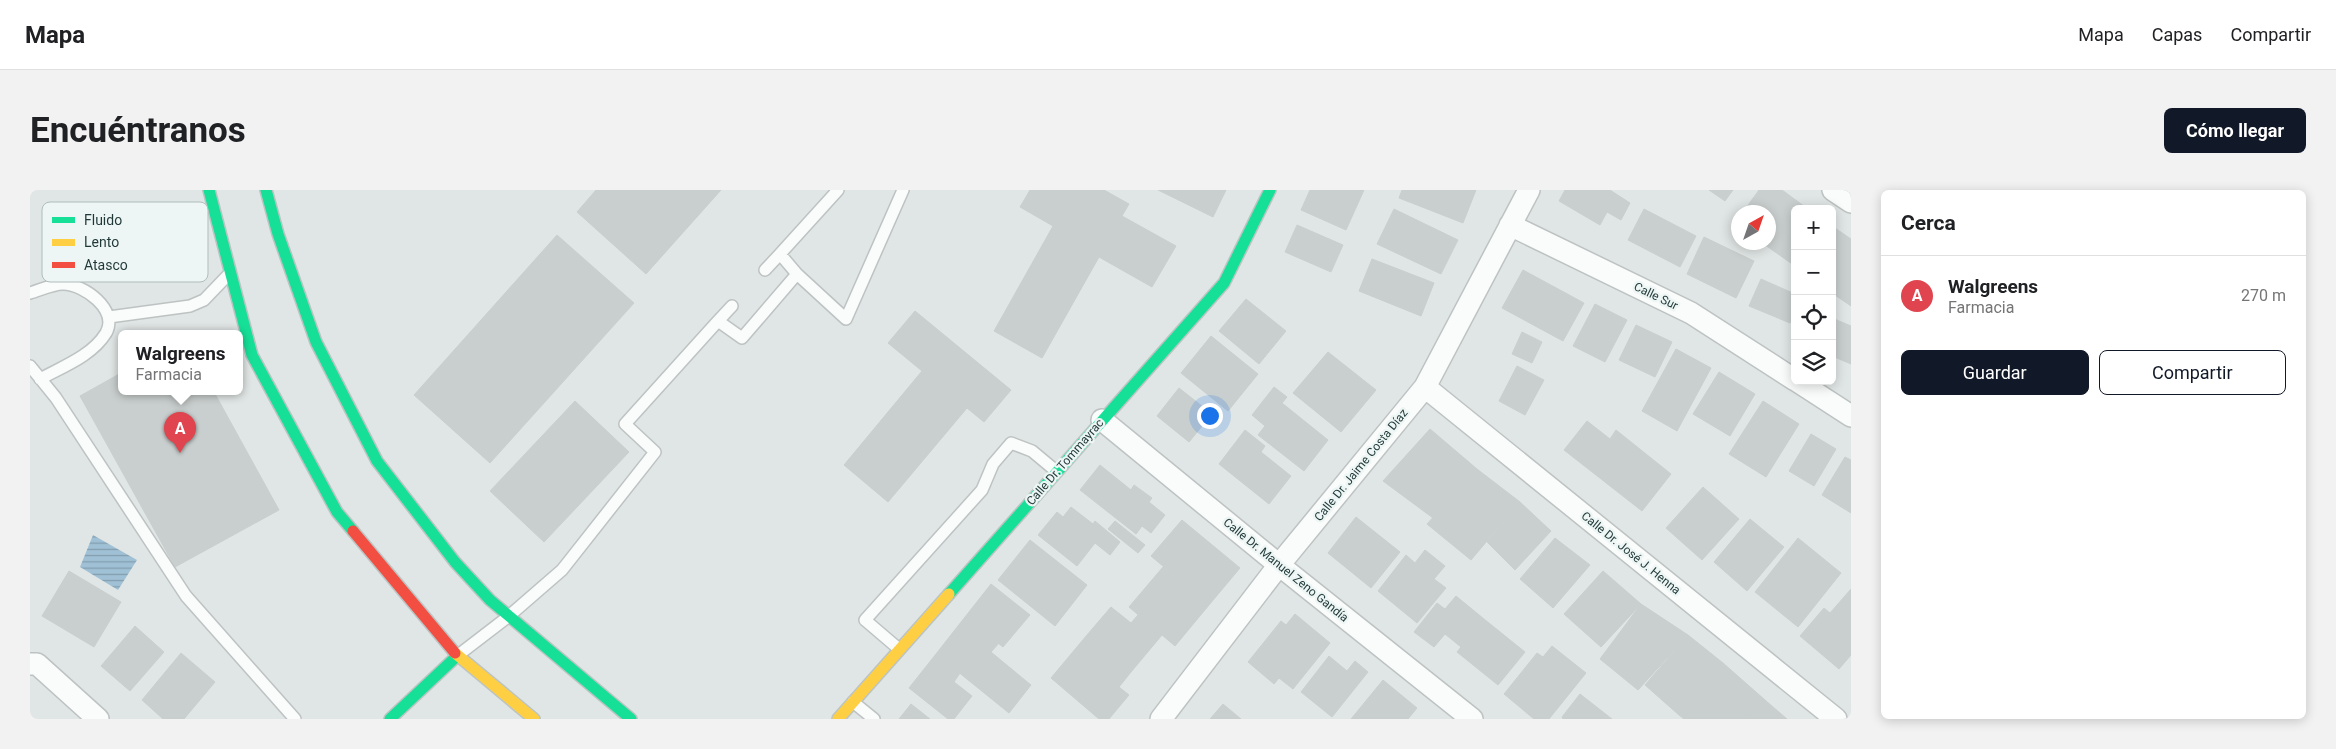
<!DOCTYPE html>
<html lang="es">
<meta charset="utf-8">
<style>
:root{--surface:#fff;--page:#f2f2f2;--text:#202124;--muted:#757577;--line:#e0e0e0;--accent:#111827}
body{margin:0;font-family:Roboto,sans-serif;background:var(--page);color:var(--text)}
.controls{position:absolute;right:15px;top:15px;display:grid;overflow:hidden;border-radius:8px;box-shadow:0 2px 12px #0003}
.controls button{width:45px;height:45px;display:grid;place-items:center;padding:0;border:0;border-bottom:1px solid var(--line);background:var(--surface);color:var(--text);font:25px sans-serif}
.compass{position:absolute;left:1701px;top:15px;width:45px;height:45px;border-radius:50%;background:var(--surface);box-shadow:0 2px 12px #0003;rotate:40deg}
.you{position:absolute;left:1179px;top:225px;width:18px;height:18px;margin:-12px;border:4px solid #fff;border-radius:50%;background:#1a73e8;box-shadow:0 0 0 8px #1a73e833}
.badge{display:grid;place-items:center;width:32px;height:32px;border-radius:50%;background:var(--accent);color:#fff;font-size:16px;font-weight:700}
.pin{position:absolute;translate:-50% -41px;filter:drop-shadow(0 1px 2px #0008)}
.pin::after{content:'';position:absolute;top:26px;width:18px;height:15px;background:inherit;clip-path:polygon(0 0,100% 0,50% 100%)}
.popup{position:absolute;left:88px;top:140px;width:125px;height:65px;box-sizing:border-box;display:grid;place-content:center;border-radius:8px;background:var(--surface);filter:drop-shadow(0 1px 4px #0005);font-size:16px;white-space:nowrap;color:var(--muted)}
.popup b{font-size:19px;color:var(--text)}
.popup::after{content:'';position:absolute;left:50%;top:100%;margin-left:-10px;border:10px solid transparent;border-top-color:var(--surface)}
.list{margin:0;padding:0;list-style:none}
h2{display:flex;justify-content:space-between;align-items:center;height:65px;margin:0;padding:0 20px;font-size:21px}
h2 small{font-size:16px;font-weight:400;color:var(--muted)}
.list li{display:grid;grid-template-columns:32px 1fr auto;gap:15px;align-items:center;box-sizing:border-box;height:80px;padding:0 20px;border-top:1px solid var(--line)}
.list b{display:block;font-size:19px;white-space:nowrap}
.list p{margin:0;font-size:16px;white-space:nowrap;color:var(--muted)}
.list em{font-size:16px;font-style:normal;color:var(--muted)}
.actions{display:flex;gap:10px;padding:15px 20px}
.actions a{flex:1;padding:11px 0;border:1px solid var(--accent);border-radius:8px;text-align:center;font-size:18px;color:var(--accent)}
.actions .main{background:var(--accent);color:#fff}
.icon{flex:none;width:28px;height:28px;fill:none;stroke:currentColor;stroke-width:2;stroke-linecap:round;stroke-linejoin:round}
.map{position:relative;flex:none;width:1821px;height:529px;overflow:hidden;border-radius:8px}
header{display:flex;align-items:center;gap:30px;box-sizing:border-box;height:70px;padding:0 25px;background:var(--surface);border-bottom:1px solid var(--line)}
header strong{font-size:24px}
nav{display:flex;gap:28px;margin-inline-start:auto;font-size:18px}
.intro{display:flex;align-items:center;justify-content:space-between;box-sizing:border-box;height:120px;padding:0 30px}
h1{margin:0;font-size:35px}
.button{padding:12px 22px;border-radius:8px;background:var(--accent);color:#fff;font-size:18px;font-weight:700}
main{display:flex;gap:30px;padding:0 30px}
aside{flex:1;background:var(--surface);border-radius:8px;box-shadow:0 2px 12px #0003}
.map>svg:first-child{display:block}
.water{fill:url(#water-rules)}
.building{fill:#c9cfce;stroke:#c9cfce}
.lines{fill:none;stroke-linecap:round;stroke-linejoin:round}
.lane-casing{stroke:#bdc3c2;stroke-width:14}
.street-casing{stroke:#bdc3c2;stroke-width:24}
.fast-casing{stroke:#bcc4c3;stroke-width:14}
.slow-casing{stroke:#bcc4c3;stroke-width:14}
.jam-casing{stroke:#bcc4c3;stroke-width:14}
.lane{stroke:#fafbfb;stroke-width:11}
.street{stroke:#fafbfb;stroke-width:21}
.fast{stroke:#16e098;stroke-width:11}
.slow{stroke:#ffcf43;stroke-width:11}
.jam{stroke:#f24e42;stroke-width:11}
.labels{text-anchor:middle;dominant-baseline:central;stroke-width:4.5;stroke-linejoin:round;paint-order:stroke}
.street-label{font-size:12px;fill:#1f3837;stroke:#edf6f4}
.key{fill:#edf6f4;stroke:#afbdbb;stroke-width:1}
.key-label{font-size:14px;fill:#1f3837}
</style>
<header>
<strong>Mapa</strong>
<nav><a>Mapa</a><a>Capas</a><a>Compartir</a></nav>
</header>
<div class="intro"><h1>Encuéntranos</h1><a class="button">Cómo llegar</a></div>
<main>
<div class="map">
<svg width="1821" height="529" viewBox="0 0 1821 529">
<defs>
<pattern id="water-rules" width="6" height="5" patternUnits="userSpaceOnUse" patternTransform="scale(1.25)"><rect width="6" height="5" fill="#a0c0d5"/><path d="M0 2.5h6" fill="none" stroke="#829dae"/></pattern>
</defs>
<rect width="100%" height="100%" fill="#e0e6e5"/>
<path class="water" d="M63,345l44,25 -19,30 -38,-23z"/>
<path class="building" d="M566,0h125l-75,84 -69,-62z
M1000,0h74l25,14 -7,12 54,30 -24,41 -53,-30 -57,101 -48,-27 59,-105 -33,-19z
M1128,0h68l-13,27z
M1280,0h54l-18,40 -45,-20z
M1372,0h74l-13,33 -64,-25z
M1535,0h45l20,13 -9,17 -14,-8 -7,13 -41,-24z
M1679,0h24l-8,11z
M1729,0h23l26,19h-13v57l-34,-24h7v-30h-25z
M1364,19l64,31 -17,34 -64,-30z
M1614,19l52,27 -16,31 -52,-27z
M1267,35l46,20 -12,27 -46,-20z
M1802,36l19,13v67l-19,-13z
M527,45l77,68 -144,160 -76,-68z
M1674,47l50,24 -18,37 -49,-24z
M1342,69l62,24 -13,33 -62,-25z
M1493,80l61,33 -21,38 -61,-33z
M1731,89l34,15v17l-5,12 -41,-17z
M1216,109l40,32 -27,33 -40,-33z
M1565,114l32,16 -22,42 -32,-16z
M885,121l96,79 -27,32 -96,-79z
M1802,128l19,8v38l-19,-8z
M1606,135l36,17 -17,35 -36,-17z
M1492,142l20,10 -10,21 -20,-9z
M1181,146l47,38 -30,37 -47,-38z
M1646,159l35,19 -34,63 -35,-20z
M1298,162l48,38 -35,42 -48,-39z
M1487,176l27,14 -19,35 -26,-14z
M892,181l45,37 -79,94 -44,-37z
M1689,182l36,22 -25,42 -37,-22z
M91,183v19h93l65,118 -104,57 -95,-171z
M1244,197l13,10 -5,6 46,37 -24,31 -46,-36 7,-9 -13,-11z
M1149,198l33,26 -23,28 -32,-26z
M545,211l54,51 -85,90 -54,-51z
M1733,211l36,23 -33,53 -37,-23z
M1557,231l23,18 6,-9 55,44 -29,37 -78,-61z
M1400,239l47,40 -44,49 -50,-37z
M1215,240l20,16 -4,6 30,24 -22,28 -50,-40z
M1781,244l25,15 -22,37 -25,-15z
M1815,267l6,3v53l-29,-18z
M1070,275l31,25 3,-5 18,13 -3,4 16,13 -14,18 -9,-7 -6,8 -56,-44z
M1447,279l43,33 -49,58 -44,-36z
M1673,297l36,32 -37,41 -36,-32z
M1490,312l31,29 -36,39 -28,-28z
M1041,317l22,17 2,-3 25,21 -10,13 -15,-12 -18,23 -39,-31 19,-23 6,5z
M1326,327l44,35 -29,36 -43,-35z
M1720,329l34,28 -37,44 -33,-29z
M1152,330l58,48 -31,37 -58,-49z
M1085,331l30,24 -7,8 -30,-24z
M1525,348l35,27 -37,43 -33,-29z
M1768,348l43,35 -43,54 -43,-35z
M1000,350l57,45 -32,41 -57,-46z
M1395,360l20,16 -11,13 12,9 -29,35 -39,-32 28,-36 9,8z
M1133,377l46,38 -34,41 -46,-39z
M39,381l52,31 -27,45 -52,-31z
M1573,381l38,33 -40,43 -37,-33z
M961,394l39,31 -27,32 -38,-30z
M1821,399v66l-12,14 -39,-33 24,-28 6,5z
M1426,406l28,23 -23,28 -16,-13 -11,13 -20,-15 23,-29 8,6z
M1611,414l47,31 -50,55 -38,-31z
M1081,417l20,16 7,-8 24,20 -31,37 -44,-37z
M1265,424l35,29 -37,46 -14,-11 -5,6 -26,-22 33,-41 5,4z
M935,427l34,26 -8,9 40,33 -22,28 -73,-59z
M1454,429l41,33 -27,33 -41,-33z
M105,436l29,26 -34,39 -29,-25z
M1057,445l44,37 -12,15 10,8 -20,24h-10l-48,-41z
M1658,445l35,28 -44,52 -34,-30z
M1522,456l34,27 -37,46h-15l-30,-25 33,-41 6,4z
M151,463l34,29 -31,37h-21l-21,-19z
M906,464l24,19 -6,9 18,14 -18,23h-6l-39,-31z
M1299,466l18,15 8,-10 13,11 -36,45 -31,-25z
M1693,473l42,37 -17,19h-64l-5,-4z
M1353,490l34,28 -9,11h-57z
M1550,504l32,25h-49l-1,-2z
M1735,510l22,19h-39z
M881,514l19,15h-31z
M1193,514l18,15h-31z"/>
<g class="lines">
<defs>
<path id="lane" d="M808,0l-58,64 17,20 49,45 57,-129
M735,80l15,-16
M0,103c10,-3 23,-9 33,-9 21,0 56,26 43,49 -14,23 -44,34 -66,46
M79,127l81,-11 14,-6 25,-26
M688,131l14,-15
M0,176l26,32 130,198 109,123
M869,459l-34,-29 117,-130 11,-26 18,-21 21,8 24,20
M427,466l52,-40 53,-46 93,-118 -30,-28 93,-103 24,17 55,-64
M823,512l21,17"/>
<path id="street" d="M1803,0l18,12
M1480,35l181,88 104,67
M1767,191l54,35
M1395,197l411,332
M1072,230l177,145 193,154
M0,474h7l61,55
M1131,529l118,-154 146,-178 104,-197"/>
<path id="fast" d="M179,0l43,165 85,157 16,19
M236,0l12,44 38,108 61,119 78,101 35,38 141,119
M919,404l275,-311 46,-93
M360,529l67,-63"/>
<path id="slow" d="M425,463l79,66
M808,529l111,-125"/>
<path id="jam" d="M323,341l102,122"/>
</defs>
<use href="#lane" class="lane-casing"/>
<use href="#street" class="street-casing"/>
<use href="#fast" class="fast-casing"/>
<use href="#slow" class="slow-casing"/>
<use href="#jam" class="jam-casing"/>
<use href="#lane" class="lane"/>
<use href="#street" class="street"/>
<use href="#fast" class="fast"/>
<use href="#slow" class="slow"/>
<use href="#jam" class="jam"/>
</g>
<g class="labels">
<g class="street-label">
<text transform="translate(1626 106) rotate(26)">Calle Sur</text>
<text transform="translate(1035 272) rotate(-49)">Calle Dr. Tommayrac</text>
<text transform="translate(1331 275) rotate(-51)">Calle Dr. Jaime Costa Díaz</text>
<text transform="translate(1601 363) rotate(39)">Calle Dr. José J. Henna</text>
<text transform="translate(1256 380) rotate(39)">Calle Dr. Manuel Zeno Gandía</text>
</g>
</g>
<rect x="12" y="12" width="166" height="80" rx="8" class="key"/>
<rect x="22" y="27" width="23" height="6" fill="#16e098"/>
<rect x="22" y="49" width="23" height="7" fill="#ffcf43"/>
<rect x="22" y="72" width="23" height="6" fill="#f24e42"/>
<g class="key-label">
<text x="54" y="35">Fluido</text>
<text x="54" y="57">Lento</text>
<text x="54" y="80">Atasco</text>
</g>
</svg>
<div class="controls">
<button>+</button>
<button>−</button>
<button><svg class="icon" aria-label="locate" viewBox="0 0 24 24"><circle cx="12" cy="12" r="6"/><path d="M12 2v4M12 18v4M2 12h4M18 12h4"/></svg></button>
<button><svg class="icon" aria-label="layers" viewBox="0 0 24 24"><path d="M12 4l9 5-9 5-9-5zM3 14l9 5 9-5"/></svg></button>
</div>
<svg class="compass" viewBox="-18 -18 36 36"><path d="M0-13l5 13h-10z" fill="#e53935"/><path d="M0 13l5-13h-10z" fill="#757577"/></svg>
<div class="you"></div>
<div class="pin badge" style="left:150px;top:263px;background:#e0444e">A</div>
<div class="popup"><b>Walgreens</b>Farmacia</div>
</div>
<aside>
<h2>Cerca<small></small></h2>
<ul class="list">
<li><span class="badge" style="background:#e0444e">A</span><div><b>Walgreens</b><p>Farmacia</p></div><em>270 m</em></li>
</ul>
<div class="actions"><a class="main">Guardar</a><a>Compartir</a></div>
</aside>
</main>
